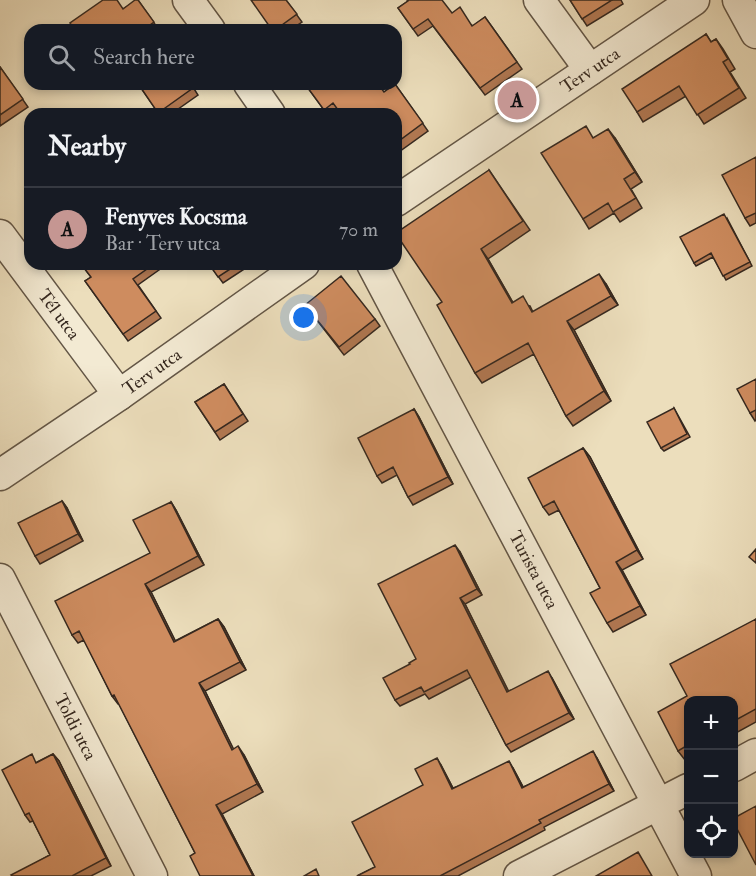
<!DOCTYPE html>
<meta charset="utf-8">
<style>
:root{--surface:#171b24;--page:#242831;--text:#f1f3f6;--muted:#9ea1a6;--line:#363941;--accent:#c59692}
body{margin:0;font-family:"IM FELL Double Pica",serif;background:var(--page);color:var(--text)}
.controls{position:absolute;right:18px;bottom:18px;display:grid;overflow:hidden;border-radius:12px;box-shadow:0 3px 9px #0003}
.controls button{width:54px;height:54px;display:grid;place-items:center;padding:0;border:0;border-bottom:2px solid var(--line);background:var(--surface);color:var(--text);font:30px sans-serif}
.you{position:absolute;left:304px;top:318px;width:21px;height:21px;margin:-15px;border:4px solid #fff;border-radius:50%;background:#1a73e8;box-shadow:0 0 0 9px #1a73e833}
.badge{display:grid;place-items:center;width:39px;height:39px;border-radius:50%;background:var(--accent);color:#111;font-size:20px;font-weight:700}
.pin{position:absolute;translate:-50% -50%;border:3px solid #fff;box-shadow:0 2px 6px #0006}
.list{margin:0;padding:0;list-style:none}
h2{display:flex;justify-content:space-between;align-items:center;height:78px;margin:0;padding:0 24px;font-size:26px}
h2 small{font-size:20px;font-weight:400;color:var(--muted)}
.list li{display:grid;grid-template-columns:39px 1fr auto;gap:18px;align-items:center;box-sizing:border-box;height:84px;padding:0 24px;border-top:2px solid var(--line)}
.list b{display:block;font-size:22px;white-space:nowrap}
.list p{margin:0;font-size:20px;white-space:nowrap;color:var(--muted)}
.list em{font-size:20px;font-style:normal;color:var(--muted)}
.icon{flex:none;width:33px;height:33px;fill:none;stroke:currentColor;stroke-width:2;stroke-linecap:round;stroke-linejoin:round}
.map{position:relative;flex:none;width:756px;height:876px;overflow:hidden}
.search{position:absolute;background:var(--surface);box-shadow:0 3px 9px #0003;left:24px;top:24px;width:378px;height:66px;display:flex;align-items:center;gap:15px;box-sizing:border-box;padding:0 21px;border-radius:18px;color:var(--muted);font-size:22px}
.panel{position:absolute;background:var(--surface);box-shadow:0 3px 9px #0003;left:24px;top:108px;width:378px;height:162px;border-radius:18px}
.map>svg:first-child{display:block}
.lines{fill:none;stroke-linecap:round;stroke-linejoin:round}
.minor-casing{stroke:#635646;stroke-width:33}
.minor{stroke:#f3ead3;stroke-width:30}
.wall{fill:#b17852;stroke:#35281f;stroke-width:1.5}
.shaded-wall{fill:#906242;stroke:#35281f;stroke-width:1.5}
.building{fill:#ce8c5f;stroke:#35281f;stroke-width:1.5}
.labels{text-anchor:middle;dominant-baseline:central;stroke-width:4.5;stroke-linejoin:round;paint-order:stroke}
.street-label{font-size:18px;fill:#35281f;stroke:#f3ead3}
</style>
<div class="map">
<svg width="756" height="876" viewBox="0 0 756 876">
<rect width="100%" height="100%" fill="#ecdebc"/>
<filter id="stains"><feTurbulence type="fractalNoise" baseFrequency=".00333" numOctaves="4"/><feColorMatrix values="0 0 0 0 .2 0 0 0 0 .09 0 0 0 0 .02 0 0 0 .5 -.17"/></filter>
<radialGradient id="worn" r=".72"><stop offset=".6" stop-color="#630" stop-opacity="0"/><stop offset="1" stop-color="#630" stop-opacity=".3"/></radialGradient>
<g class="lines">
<defs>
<g id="minor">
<path d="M188,0l22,30"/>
<path d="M539,0l51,70"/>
<path d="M738,0l18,33"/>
<path d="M249,84l21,30"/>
<path id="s1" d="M396,201l298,-201"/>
<path id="s2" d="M0,235l119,160"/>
<path id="s3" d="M372,264l324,612"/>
<path id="s4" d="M0,475l119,-80 185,-131"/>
<path id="s5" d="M0,579l152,297"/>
<path d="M734,766l22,-12"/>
<path d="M519,876l169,-87"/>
</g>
</defs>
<use href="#minor" class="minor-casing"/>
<use href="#minor" class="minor"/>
</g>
<path class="wall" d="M138,0l21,30h-84l48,-21z
M286,0l16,22 -12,8h-18z
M570,0h51l2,4 -36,22z
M408,1l44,12 21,13 12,-9 37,52 -37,26 -52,-69 -15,10 -20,-28z
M706,34l5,8 5,-3 7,10 12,20 -5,3 16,26 -42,26 -18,-28 -43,26 -6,-10z
M0,67l28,40 -28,19z
M191,84l7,11 -27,19h-12l-20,-29z
M305,84l79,8 11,-8 33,47 -32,23v-40l-58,-4 -5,4h-6z
M594,138h21l27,44 -11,7 11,19 -22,14 -6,-9 -25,16 -6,-10z
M756,157v66l-6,3 -5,-8z
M489,170l41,60 -42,29 25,44 17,3 3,6 73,-28 12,21 -44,25 37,71 -38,25 -7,-10 -32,-62 -52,29 -7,-10 -33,-71z
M727,218l25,48 -26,14 -13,-23 -17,9 -2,-3z
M81,264h84l1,1 -28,20 23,33 -33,23 -43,-60 6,-4z
M209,264h43l-29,19z
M305,305l70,14 5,7 -36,29z
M756,379v41l-1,1 -5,-8z
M224,384l24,37 -28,19 -25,-38z
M674,408l16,29 -26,14 -3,-3z
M414,409l5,8 34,67 -40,21 -5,-8 -11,-22 -15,8 -5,-7z
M583,448l7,9 53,102 -21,11 24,45 -33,17 -6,-9 -7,-35 -41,-78 -10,5 -6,-8z
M62,501l5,7 16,33 -43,23 -5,-8z
M171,502l5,8 28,55 -53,27 24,49 43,-22 6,8 22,43 -41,21 28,58 11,6 19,37 -41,22 32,62h-54l-5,-23 -76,-149h-1l-6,-8 -28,-56 -6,3 -6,-8 78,-82z
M460,552l22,43 -17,9 43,87 44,-13 22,41 -63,33 -5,-7 -35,-68 -42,22 -4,-5 -25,12 -5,-6 15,-36 6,-5z
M756,619v103l-22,12v-34h-46v58l-3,2 -7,-9 9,-55z
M53,754l6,7 52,105 -20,10h-79l38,-21 -17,-34 -3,1 -5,-7 12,-53z
M597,758l17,33 -70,36 1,3 -87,46h-101l18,-9 48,-82 18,-20 12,23 60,-20 10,19z"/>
<path class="shaded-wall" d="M608,129l7,9 27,44 -7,-10z
M481,249l7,10 31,54 -7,-10z
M599,274l7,10 12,21 -7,-9z
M567,321l7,9 37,71 -7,-10z
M414,409l5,8 34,67 -5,-7z
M583,448l7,9 53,102 -6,-9z
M62,501l5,7 16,33 -5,-7z
M171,502l5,8 28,55 -6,-9z
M455,545l5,7 22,43 -5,-6z
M616,562l6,8 24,45 -6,-9z
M145,584l6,8 29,58 -6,-8z
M460,598l5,6 47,94 -5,-6z
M218,619l6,8 22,43 -6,-8z
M548,671l4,7 22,41 -5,-6z
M199,683l6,8 33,67 -6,-8z
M238,746l6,9 19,37 -6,-8z
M593,751l4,7 17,33 -5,-7z
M53,754l6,7 52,105 -5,-8z
M437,758l4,7 16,31 -5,-7z
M509,761l4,7 14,26 -5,-6z
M216,805l6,9 32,62h-1z"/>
<path class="building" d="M103,0h14l6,9 12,-9h3l16,22 -11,8h-68l-5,-7z
M251,0h35l11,14 -22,16h-3z
M407,0h35l10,13 8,-6 12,19 13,-9 32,45 -37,26 -52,-69 -15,10 -15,-21 10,-7z
M570,0h42l-30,19z
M706,34l5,8 5,-3 12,20 -5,3 16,26 -42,27 -18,-29 -42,26 -15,-23z
M0,67l23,32 -23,16z
M140,84h51l2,4 -35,25 -19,-28z
M305,84h73l6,8 11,-8 28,39 -27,20v-29h-55l-8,-11 -9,7z
M586,126l7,12 15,-9 27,43 -11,7 12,19 -23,14 -5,-9 -25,16 -42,-66z
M756,157v56l-11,5 -23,-43z
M489,170l34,51 -42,28 31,54 11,-7 9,16 67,-38 12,22 -44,25 37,70 -38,25 -38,-73 -53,30 -38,-68 5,-3 -46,-68v-1z
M724,214l26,48 -27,14 -12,-23 -17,10 -14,-26z
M81,264h73l-21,15 23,32 -33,23 -38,-53 6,-4z
M209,264h29l-20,13z
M341,276l34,43 -36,28 -34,-42z
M756,379v31l-6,3 -13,-24z
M224,384l19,30 -28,18 -20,-30z
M674,408l13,26 -26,14 -14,-26z
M414,409l34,68 -40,20 -15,-30 -16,9 -19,-38z
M583,448l54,102 -21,12 24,44 -33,17 -17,-30 10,-5 -46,-87 -11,6 -15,-29z
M62,501l16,33 -43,22 -17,-33z
M171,502l27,54 -53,28 29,58 44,-23 22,43 -41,21 33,67 6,-4 19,38 -41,21 37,71h-53l-10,-20 5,-3 -81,-158 -2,1 -33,-65 -7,4 -17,-34 95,-48 -17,-33z
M455,545l22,44 -17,9 47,94 41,-21 21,42 -63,32 -39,-75 -43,22 -3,-5 -26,13 -12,-22 27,-14 -1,-1 7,-4 -38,-75z
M756,549v14l-7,-6z
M756,619v90l-22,12v-21h-46v45l-10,6 -20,-39 29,-16 -17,-32z
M593,751l16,33 -70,36 2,3 -101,53h-83l18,-9 -23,-45 71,-37 -8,-16 22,-11 15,31 57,-28 13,27z
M32,754l4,9 17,-9 53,104 -34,18h-60l-1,-1 39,-20 -21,-42 -4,2 -23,-45z
M756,806v59l-22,-42v-5z
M638,852l14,24h-56z
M316,869l3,7h-15z"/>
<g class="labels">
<g class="street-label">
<text stroke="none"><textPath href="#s1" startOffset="234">Terv utca</textPath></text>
<text stroke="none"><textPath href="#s2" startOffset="99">Tél utca</textPath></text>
<text stroke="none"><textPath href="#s4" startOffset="184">Terv utca</textPath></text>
<text stroke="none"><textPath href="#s3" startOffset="346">Turista utca</textPath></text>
<text stroke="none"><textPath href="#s5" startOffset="166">Toldi utca</textPath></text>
</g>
</g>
<rect width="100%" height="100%" filter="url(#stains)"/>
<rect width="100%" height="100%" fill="url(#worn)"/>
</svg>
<div class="controls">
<button>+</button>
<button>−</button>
<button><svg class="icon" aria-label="locate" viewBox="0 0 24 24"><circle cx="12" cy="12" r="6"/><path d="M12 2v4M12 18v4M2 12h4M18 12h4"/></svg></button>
</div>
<div class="you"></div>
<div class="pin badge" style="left:517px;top:100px">A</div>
<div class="search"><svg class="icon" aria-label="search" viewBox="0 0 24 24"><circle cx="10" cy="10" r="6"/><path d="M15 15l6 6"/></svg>Search here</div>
<section class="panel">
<h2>Nearby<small></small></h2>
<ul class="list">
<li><span class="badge">A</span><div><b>Fenyves Kocsma</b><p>Bar · Terv utca</p></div><em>70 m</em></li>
</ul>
</section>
</div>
